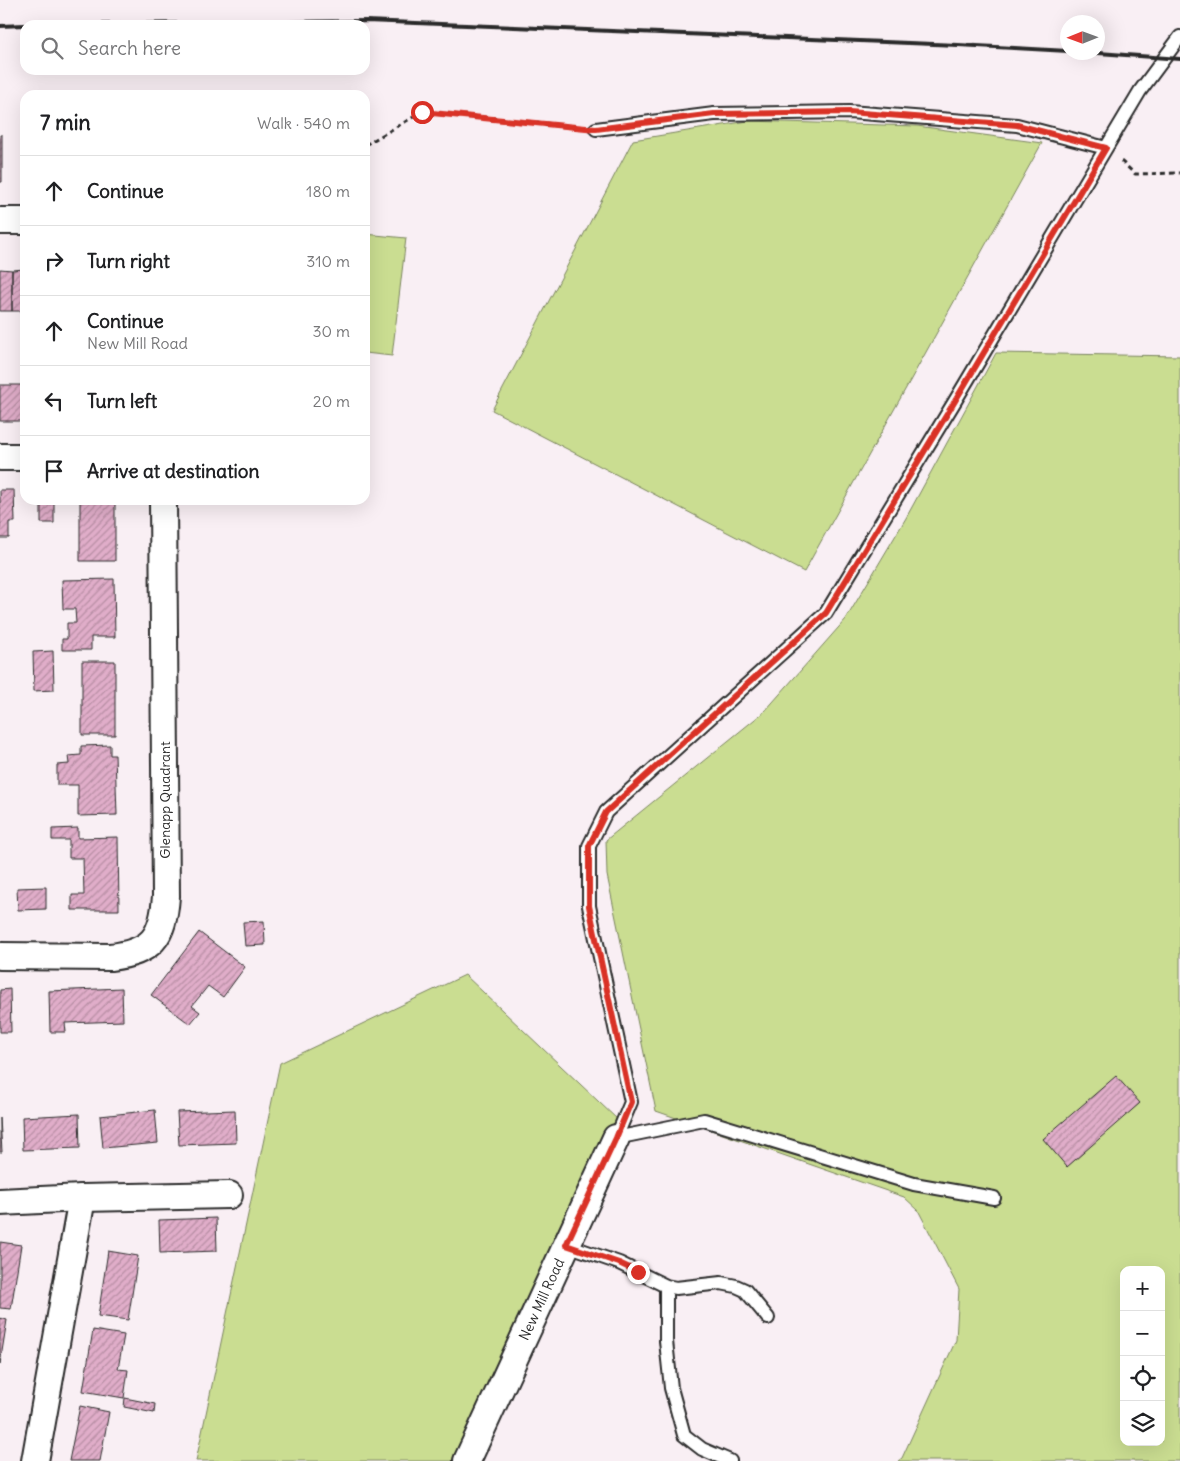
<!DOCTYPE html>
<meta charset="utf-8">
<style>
:root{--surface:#fff;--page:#f2f2f2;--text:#202124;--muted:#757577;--line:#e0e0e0}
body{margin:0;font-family:Delius,sans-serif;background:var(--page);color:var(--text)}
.controls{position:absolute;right:15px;bottom:15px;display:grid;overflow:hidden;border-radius:10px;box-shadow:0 5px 20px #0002}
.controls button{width:45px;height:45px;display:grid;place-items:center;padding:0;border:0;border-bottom:1px solid var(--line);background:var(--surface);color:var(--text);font:25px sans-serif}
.compass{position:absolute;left:1060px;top:15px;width:45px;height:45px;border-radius:50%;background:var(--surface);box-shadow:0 5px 20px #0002;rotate:269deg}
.stop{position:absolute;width:15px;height:15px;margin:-11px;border:4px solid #d93025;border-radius:50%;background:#fff}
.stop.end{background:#d93025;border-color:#fff;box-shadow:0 1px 5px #0008}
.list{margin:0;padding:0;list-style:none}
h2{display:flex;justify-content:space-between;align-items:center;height:65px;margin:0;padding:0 20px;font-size:21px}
h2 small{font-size:16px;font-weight:400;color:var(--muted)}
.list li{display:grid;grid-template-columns:32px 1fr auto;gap:15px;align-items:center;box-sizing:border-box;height:70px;padding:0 20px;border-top:1px solid var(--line)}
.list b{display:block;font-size:19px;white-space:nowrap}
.list p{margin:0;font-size:16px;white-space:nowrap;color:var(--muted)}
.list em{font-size:16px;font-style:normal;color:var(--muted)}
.icon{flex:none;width:28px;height:28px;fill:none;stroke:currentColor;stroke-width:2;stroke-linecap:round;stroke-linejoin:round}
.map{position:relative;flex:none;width:1180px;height:1461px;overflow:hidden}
.search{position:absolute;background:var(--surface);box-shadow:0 5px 20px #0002;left:20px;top:20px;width:350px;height:55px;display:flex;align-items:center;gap:12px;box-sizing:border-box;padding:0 18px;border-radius:15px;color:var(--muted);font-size:19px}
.panel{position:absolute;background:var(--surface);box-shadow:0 5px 20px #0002;left:20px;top:90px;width:350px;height:415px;border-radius:15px}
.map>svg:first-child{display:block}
.park{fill:#cadd91;stroke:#7a845e;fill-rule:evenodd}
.building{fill:url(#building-hatch);stroke:#2b2b2b}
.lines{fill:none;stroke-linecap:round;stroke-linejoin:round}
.service-casing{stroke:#2b2b2b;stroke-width:16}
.minor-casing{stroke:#2b2b2b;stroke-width:30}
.path{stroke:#2b2b2b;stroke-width:3;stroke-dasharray:5 4;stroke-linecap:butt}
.service{stroke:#fff;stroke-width:12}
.minor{stroke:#fff;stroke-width:26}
.rail{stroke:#2b2b2b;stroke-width:4}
.route{stroke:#d93025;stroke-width:6}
.labels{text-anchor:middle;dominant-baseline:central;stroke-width:4;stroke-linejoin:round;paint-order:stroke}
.street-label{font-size:14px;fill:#2b2b2b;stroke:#fff}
</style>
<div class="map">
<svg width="1180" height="1461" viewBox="0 0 1180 1461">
<defs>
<pattern id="building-hatch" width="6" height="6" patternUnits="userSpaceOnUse" patternTransform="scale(1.25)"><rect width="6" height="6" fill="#e0adc9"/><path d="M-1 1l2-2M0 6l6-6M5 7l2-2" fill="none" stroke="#b68da3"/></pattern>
</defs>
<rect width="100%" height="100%" fill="#f9eff4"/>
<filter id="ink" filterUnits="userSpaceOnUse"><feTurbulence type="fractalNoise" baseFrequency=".02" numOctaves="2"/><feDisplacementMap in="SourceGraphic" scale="10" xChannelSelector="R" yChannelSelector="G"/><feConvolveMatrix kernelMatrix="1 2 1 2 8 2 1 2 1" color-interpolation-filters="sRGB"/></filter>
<g filter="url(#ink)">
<path class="park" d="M748,121l169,5 125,17 -238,429 -312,-162 141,-270z
M365,234l41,4 -14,118 -27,-3z
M996,353l184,3v1105h-282l4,-3 54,-118 3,-51 -41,-79 -14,-13 -248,-86 -49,-236 -1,-35 159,-129 81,-92 60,-101zM1124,1270h37v172h-37z
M465,975l153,145 -164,341h-258l84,-398z"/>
<path class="building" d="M0,135h2v47h-2z
M0,269l12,1v41h-12z
M25,269v42h-13v-41z
M0,385h25v36h-25z
M0,490h14l1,32h-6v16h-9z
M41,500l13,1v22h-13z
M80,500h35v61h-35z
M114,579l1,58h-24v13h-29v-11h5v-16h9l-1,-14h-12l-1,-29z
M53,651l1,39 -20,1 -1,-39z
M82,661h33v74h-33z
M110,745v10h5l2,60 -39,1v-31h-21v-20l12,-1 -1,-8 13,-1v-9z
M78,828v10l40,-1 1,73h-47v-15h12l-1,-37h-14v-18h-17v-11z
M46,887v22l-28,1 -1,-22z
M264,921l1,24 -20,1 -2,-24z
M199,932l46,35 -22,30 -15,-11 -16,20 8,6 -10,12 -39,-29z
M122,988l1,33 -58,2 1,9h-16l-1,-41z
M10,989l1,43h-11v-42z
M1116,1076l24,27 -73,64 -24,-28z
M155,1110l3,33 -55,5 -3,-32z
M235,1110l1,33 -57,2 -2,-33z
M79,1114l1,34 -57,2 -1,-33z
M0,1118l2,34h-2z
M216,1218l1,33 -57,2 -1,-33z
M0,1242l21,3 -10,64 -11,-1z
M108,1251l30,5 -10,64 -30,-4z
M0,1318l7,2 -7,44z
M93,1330l31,5 -6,34 10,1 -4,28 -41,-7z
M125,1398l30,6 -1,9 -30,-6z
M80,1406l29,6 -9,49h-31z"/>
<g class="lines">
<defs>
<path id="service" d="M596,129l118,-15 135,-2 168,13 89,23
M616,1138l15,-36 -42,-196v-60l17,-34 220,-199 129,-212 185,-310 40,-54
M616,1138l88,-18 210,64 80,14
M567,1245l52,18 47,23 10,2 45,-5 15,3 9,4 23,28
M666,1286v55l5,47 13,47 18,14 28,12"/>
<g id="minor">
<path d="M0,221h25"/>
<path d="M0,457h25"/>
<path d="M0,956l110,1c42,-5 53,-19 56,-61l-3,-396"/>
<path d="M0,1202l82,-4 147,-3"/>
<path d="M35,1461l47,-263"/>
<path id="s1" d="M467,1461l149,-323"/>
</g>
</defs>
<use href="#service" class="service-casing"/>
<use href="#minor" class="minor-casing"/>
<path class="path" d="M365,145l57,-33 155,15
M1121,161l14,13 45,-1"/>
<use href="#service" class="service"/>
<use href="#minor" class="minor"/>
<path class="rail" d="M37,25l329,-4 592,24 110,6
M0,26l25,-1
M1085,52l95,7"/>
</g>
</g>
<g class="lines" filter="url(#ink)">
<path class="route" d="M422,112l174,17 118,-15 135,-2 168,13 89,23 -151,253 -129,212 -220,199 -17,34v60l42,196 -15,36 -50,107 53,18 19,9"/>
</g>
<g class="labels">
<g class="street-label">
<text transform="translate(165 800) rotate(-90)">Glenapp Quadrant</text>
<text stroke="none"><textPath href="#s1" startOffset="178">New Mill Road</textPath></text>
</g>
</g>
</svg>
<div class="controls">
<button>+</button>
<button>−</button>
<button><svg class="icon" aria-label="locate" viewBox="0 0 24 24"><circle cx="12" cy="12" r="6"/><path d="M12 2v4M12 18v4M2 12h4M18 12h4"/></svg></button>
<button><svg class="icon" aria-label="layers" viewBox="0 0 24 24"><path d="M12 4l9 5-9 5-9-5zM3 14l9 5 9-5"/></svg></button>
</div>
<svg class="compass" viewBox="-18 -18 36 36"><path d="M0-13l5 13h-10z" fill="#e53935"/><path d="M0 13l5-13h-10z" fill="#757577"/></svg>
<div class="stop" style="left:422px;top:112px"></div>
<div class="stop end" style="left:638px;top:1272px"></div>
<div class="search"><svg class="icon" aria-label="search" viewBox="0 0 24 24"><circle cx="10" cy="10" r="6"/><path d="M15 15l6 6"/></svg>Search here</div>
<section class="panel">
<h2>7 min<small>Walk · 540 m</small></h2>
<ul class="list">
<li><svg class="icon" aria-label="ahead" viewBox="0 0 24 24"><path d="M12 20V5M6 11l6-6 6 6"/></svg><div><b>Continue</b></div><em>180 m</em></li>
<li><svg class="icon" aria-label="right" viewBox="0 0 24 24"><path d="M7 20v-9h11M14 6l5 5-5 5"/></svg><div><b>Turn right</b></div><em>310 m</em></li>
<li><svg class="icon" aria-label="ahead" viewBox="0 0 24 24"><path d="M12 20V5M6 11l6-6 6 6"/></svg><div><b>Continue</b><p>New Mill Road</p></div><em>30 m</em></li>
<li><svg class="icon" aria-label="left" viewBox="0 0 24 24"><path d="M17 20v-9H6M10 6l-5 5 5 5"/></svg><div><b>Turn left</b></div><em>20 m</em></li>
<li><svg class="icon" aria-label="arrive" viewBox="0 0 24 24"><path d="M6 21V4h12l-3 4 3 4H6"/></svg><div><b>Arrive at destination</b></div></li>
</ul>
</section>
</div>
